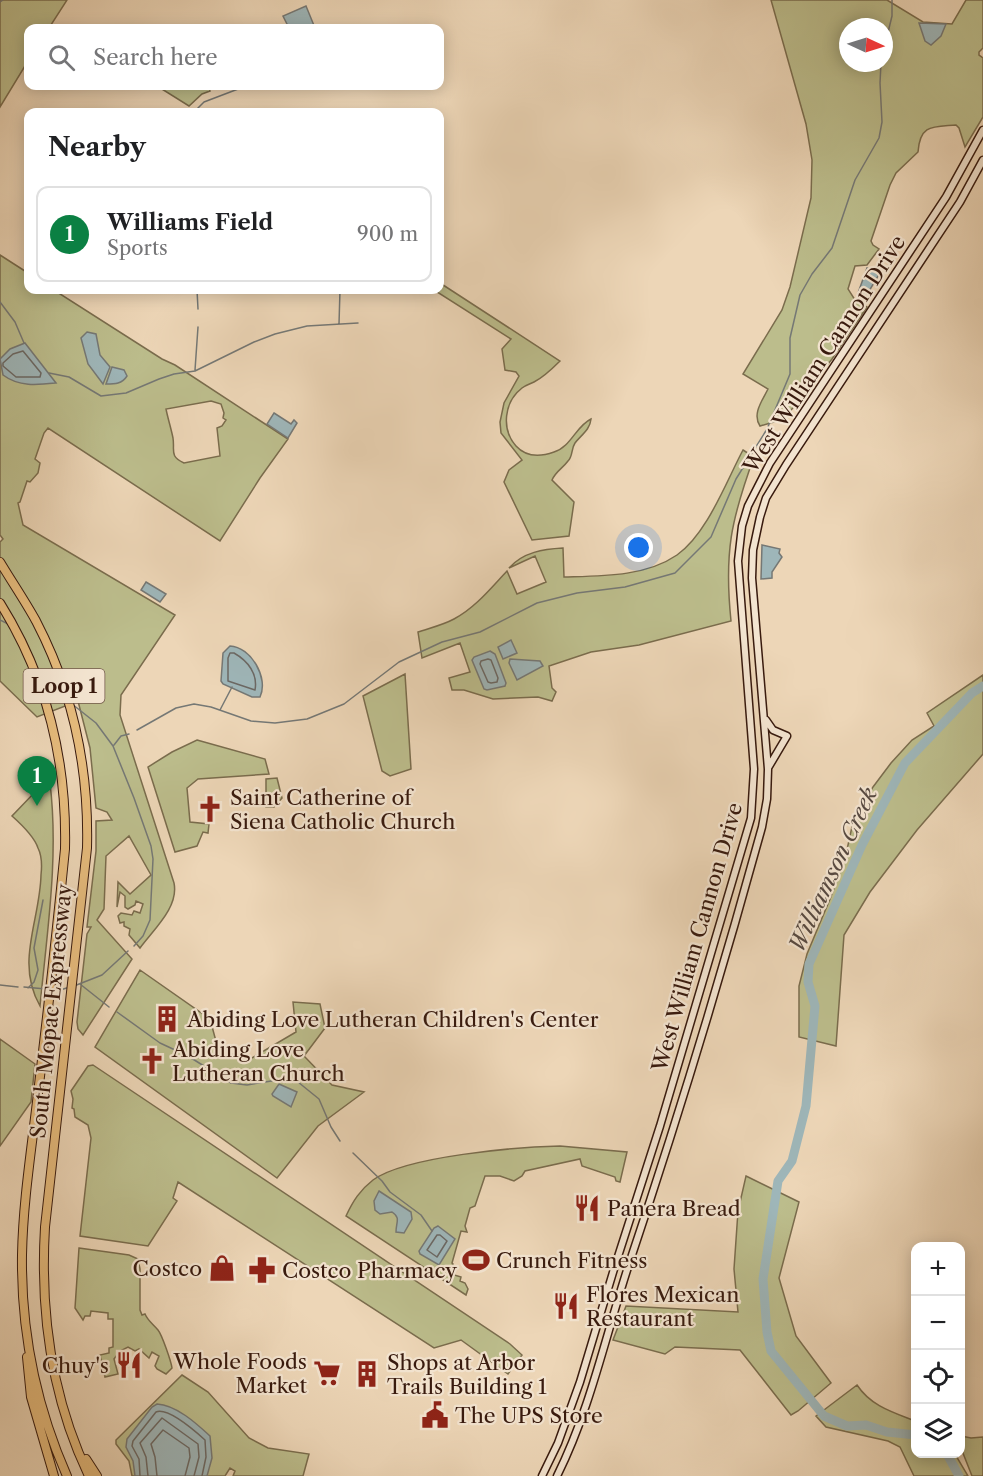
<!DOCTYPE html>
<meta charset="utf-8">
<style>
:root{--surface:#fff;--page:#f6f6f6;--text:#202124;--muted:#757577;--line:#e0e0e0;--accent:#0b8043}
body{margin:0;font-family:"Libre Caslon Text",serif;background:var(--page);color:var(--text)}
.controls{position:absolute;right:18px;bottom:18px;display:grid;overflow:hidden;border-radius:12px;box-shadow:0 3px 15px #0003}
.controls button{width:54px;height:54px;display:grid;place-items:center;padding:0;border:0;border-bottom:2px solid var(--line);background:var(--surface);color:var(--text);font:30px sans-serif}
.compass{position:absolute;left:839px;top:18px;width:54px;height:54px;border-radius:50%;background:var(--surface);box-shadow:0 3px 15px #0003;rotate:94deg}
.you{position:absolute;left:639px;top:548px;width:21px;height:21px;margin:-15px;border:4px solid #fff;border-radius:50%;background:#1a73e8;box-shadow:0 0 0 9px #1a73e833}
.badge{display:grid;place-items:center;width:39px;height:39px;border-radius:50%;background:var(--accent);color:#fff;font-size:20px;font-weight:700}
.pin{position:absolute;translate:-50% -50px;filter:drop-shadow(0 2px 3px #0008)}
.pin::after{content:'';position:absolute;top:32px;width:21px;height:18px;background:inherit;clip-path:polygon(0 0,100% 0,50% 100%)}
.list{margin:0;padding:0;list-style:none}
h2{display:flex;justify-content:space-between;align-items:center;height:78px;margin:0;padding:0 24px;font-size:26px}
h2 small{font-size:20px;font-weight:400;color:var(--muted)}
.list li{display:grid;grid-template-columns:39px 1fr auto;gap:18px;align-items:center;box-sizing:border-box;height:96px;margin:0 12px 12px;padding:0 12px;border:2px solid var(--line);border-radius:12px}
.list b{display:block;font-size:22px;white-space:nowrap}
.list p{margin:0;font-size:20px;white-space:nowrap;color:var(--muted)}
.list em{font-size:20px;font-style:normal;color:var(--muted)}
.icon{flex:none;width:33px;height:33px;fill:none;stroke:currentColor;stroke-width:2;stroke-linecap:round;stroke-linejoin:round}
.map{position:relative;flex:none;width:983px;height:1476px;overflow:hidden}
.search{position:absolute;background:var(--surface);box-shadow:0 3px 15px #0003;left:24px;top:24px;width:420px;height:66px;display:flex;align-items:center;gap:15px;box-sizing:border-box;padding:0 21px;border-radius:12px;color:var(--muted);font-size:22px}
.panel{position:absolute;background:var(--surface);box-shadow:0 3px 15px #0003;left:24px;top:108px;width:420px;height:186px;border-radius:12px}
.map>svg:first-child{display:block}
.green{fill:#bcbd8c;stroke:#7a6c4d;stroke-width:1.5;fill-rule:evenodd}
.water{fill:#9eb6b9;stroke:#757875;stroke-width:1.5}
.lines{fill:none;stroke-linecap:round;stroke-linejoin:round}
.shore{stroke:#6b6864;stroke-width:1.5}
.stream{stroke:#757875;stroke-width:1.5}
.river{stroke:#9eb6b9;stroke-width:9}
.secondary-casing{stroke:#381a0e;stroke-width:9}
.motorway-casing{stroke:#381a0e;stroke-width:10}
.secondary{stroke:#f3e4d0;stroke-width:6}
.motorway{stroke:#e6bb7c;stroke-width:8}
.labels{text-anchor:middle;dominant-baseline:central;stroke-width:4.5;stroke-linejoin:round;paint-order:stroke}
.shield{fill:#f3e4d0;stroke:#705748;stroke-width:1.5}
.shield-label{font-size:20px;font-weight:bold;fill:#381a0e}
.street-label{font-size:21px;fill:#381a0e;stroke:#f3e4d0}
.poi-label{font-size:21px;fill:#381a0e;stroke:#f3e4d0;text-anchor:start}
.water-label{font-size:22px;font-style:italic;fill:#574941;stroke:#f3e4d0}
</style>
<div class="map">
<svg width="983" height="1476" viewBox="0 0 983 1476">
<rect width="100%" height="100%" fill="#edd6b7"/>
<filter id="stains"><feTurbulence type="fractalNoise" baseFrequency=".00333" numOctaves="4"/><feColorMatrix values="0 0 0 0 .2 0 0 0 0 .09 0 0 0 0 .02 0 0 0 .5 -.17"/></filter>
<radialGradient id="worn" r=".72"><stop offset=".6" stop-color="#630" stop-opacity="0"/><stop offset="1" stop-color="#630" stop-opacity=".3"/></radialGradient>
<path class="green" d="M0,0h67l-18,28h-21v33l-28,46z
M771,0h116l36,22 29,2 14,-24h17v48l-4,4v3l4,3v59l-18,30 -6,-19 -3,-3c-23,2 -36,-1 -38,27l-22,21 -6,12 -19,56 2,4 6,4 -12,16 -12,1 -7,23 7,11 12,7 -35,52 -44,55 -11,7 -17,5c-8,-12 2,-25 8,-37l-25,-15 39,-64 8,-23 21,-89 1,-38 -6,-36zM848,27h36v36h-36z
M157,86h51l2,5 -8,3 -13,12z
M0,255l28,18v17h26l108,69 13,6 113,74 -28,39 -40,63 -172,-113 -4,5 -9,26 5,4 -2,10 -8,9 -3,-1 -7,21 -2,1 5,22 152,90 -54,80 -1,20 54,168c5,24 -20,46 -34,65l-11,-13 1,-6 -6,-3v-4l-4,1 -2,-7 3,-3 11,2 2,-4 6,2 3,-9 -7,-3 -1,4 -7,4 -3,-2v-11l-5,-4 -3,15 1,-25 12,12 21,-19 -22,-39 -23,20 -2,53 -7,11 35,39 -49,76 -5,-6 -1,-7 10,-88 4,-7h-4l9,-76v-30l16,-1 -5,-8 -11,-4 -6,-60 -12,-47 -41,16 -37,-36v-139l3,-3 -3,-4zM211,401l10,3 3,9 -1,5 3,2 -4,6 -5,2 3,28 -36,7c-15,-7 -9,-12 -11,-25 -2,-10 -5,-19 -7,-29z
M440,283l120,78c-8,8 -16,16 -26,21 -4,2 -8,3 -12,6 -18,14 -21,41 -6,58 10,11 24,11 38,6 17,-5 22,-26 37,-33 -1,11 -10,16 -16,24 -4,6 -2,13 -7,18 -6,8 -12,10 -16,19l22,22 -5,34 -37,4 -28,-58 5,-12 13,-10 -21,-27 -1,-11 4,-19 15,-27 -3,-4 -11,-2 -3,-21 9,-10 -77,-49h6z
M743,450l11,7c-23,63 -30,96 -23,164l-92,24 -48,7 -42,14 3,22 4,4 -4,9 -14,-4 -45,2 -29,-9h-12l-3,-12 21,-6 -10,-29 -38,15 -4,-26c12,-4 25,-7 36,-13 21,-11 37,-31 53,-48l10,23 29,-12 -11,-26 -26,12c14,-16 35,-19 54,-20l1,29c36,-1 81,0 113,-22 30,-21 49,-73 66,-105z
M405,674l6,95 -21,7 -8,-5 -19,-75z
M983,675v79l-66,76 -47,62 -26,43 -8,111 -37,-9v-51l8,-32 23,-55 15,-40 8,-37 20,-35 18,-24 21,-23 22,-14 -7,-13z
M197,740l68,19 4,15 -71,5 -11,9 3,34 19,2 -1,9 -5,-1 -6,14 -22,6 -27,-85 24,-15z
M277,778l5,20 -8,9h-8v-28z
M50,783c9,74 -3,149 -10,223 -25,-44 0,-85 1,-131 1,-9 1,-19 -3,-27 -4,-12 -17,-24 -26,-32l22,-23z
M140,970l70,49 7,26 28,17 51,-30 -3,-30 27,2 5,24 -21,28 28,29 32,7 -46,34 -41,52 -182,-131z
M0,1039l35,25 -4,38 -31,44z
M93,1065l417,279 12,11 -14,19 -47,-34 -27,8 -256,-166 -5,16 4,3 -29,45 -68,-10 11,-98 -3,-13 -13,-8 -1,-8 -2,-1 1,-9 -2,-8 17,-25z
M560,1146l67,6 -7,30 -4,-1 -1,-4 -33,-11 -2,-7 -55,12 -3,5 -8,5 -14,-5h-15l-10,30 -5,2 -5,18 2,6 -6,-1 -9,32 1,1 -2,10 10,3 -1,4 5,2 3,6 -2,6 -120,-79c7,-15 14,-26 27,-36 33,-24 145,-33 187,-34z
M746,1176l53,26 -20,76 17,58 35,47 -33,28 -7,4 -51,-65 -65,-3 -10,7 -52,-14 13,-34 112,6 -4,-43 4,-58z
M79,1248l50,7 9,4 2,10v41l2,5 3,-1c3,7 8,10 13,16 4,5 13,31 14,38l-6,6 -9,-5 -2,-3 4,-10 -7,-4 -3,6 -10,-9 -4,2 -7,-4 -8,4 -6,8 4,15 -13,3 -5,-22 9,-2v-5l4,-1v-28h-5v-6l-17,-2 -1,5h-5l-2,4 -8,-12z
M182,1375l26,17 41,46 19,10 41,6 -6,22h-70l2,-5 -5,-3 -5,8h-93l-3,-15 -13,-17v-4z
M857,1385c14,21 35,27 58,36l1,33h39l13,22h-54l-14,-29 -12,-6 -62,-14 -10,-11z
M961,1436l10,2 12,-1v39h-11l-11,-28z"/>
<path class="water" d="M306,6l9,22h-26l-6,-12z
M919,23l27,1 -5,12 -10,9 -6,-4z
M867,268l13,5 -14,23 -4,1 -4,-4z
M87,332l9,2 4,21 10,12 -7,17 -15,-20 -7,-26z
M25,343l31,40c-19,2 -37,4 -53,-8l-3,-16 10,-10z
M112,367l12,3 3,6c-5,8 -12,8 -21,8z
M274,413l17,11 3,-4 3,3 -9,15 -21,-14z
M762,545l18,4 -1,4 3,4 -10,15v6l-11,1z
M146,582l20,12 -6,8 -19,-12z
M511,640l6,13 -14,6 -5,-12z
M230,646c21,1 39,32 30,51h-8l-29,-13 -2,-3 2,-28z
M490,651l5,3 11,29 -1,3 -18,4 -3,-1 -12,-29 2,-3z
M510,659l30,2 3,5 -26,14 -8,-17z
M279,1084l18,8 -6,15 -18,-11 -1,-2z
M379,1191l32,21 1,7 -8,14 -8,-1c0,-10 5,-14 -4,-20l-12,2 -5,-4 -1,-9z
M438,1226l17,13 -16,26 -19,-11 -1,-3 15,-23z
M157,1404c19,1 39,19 53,32l2,22 -5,18h-72l-2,-15 -7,-14 1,-8 25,-32z"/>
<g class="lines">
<path class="shore" d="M23,351l18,22 -1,4h-24l-13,-11v-3l10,-9z
M230,653h4c14,8 24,21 21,37l-27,-9v-23z
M488,659l3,1 7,18 -1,4 -6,1 -3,-1 -8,-18 1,-3z
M437,1235h3l7,6 -10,16 -10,-7z
M140,1476l-1,-17 -7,-13 1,-5 23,-29c12,-5 39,19 49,28l1,17 -4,19
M148,1476l-2,-19 -6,-14 22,-25 36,26 1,13 -5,19
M157,1476l-2,-19 -4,-13 12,-14 26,18 1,9 -5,19"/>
<path class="stream" d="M0,2l3,-2
M884,49l8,-33v-16
M194,112l10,-10 42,-16
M197,290l1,19
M0,302l15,20 9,21
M339,324l1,-34
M195,370l3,-43
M49,373l20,4 32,19 25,-3 33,-14 15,-5 21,-3 59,-29 21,-8 32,-8 51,-3
M0,620l10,5
M32,656l12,30 21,14
M72,704l24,19 17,23 21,52 17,48 2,13 -3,61 -7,16 -9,10
M220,710l12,-23
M137,730l39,-22 18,-4 17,3 40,14 24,2 32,-4 37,-15 55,-42 43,-20 38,-10 57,-29 40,-10 48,-6 50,-14 36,-36 25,-58 31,-50 23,-55v-36l10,-43 12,-21 20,-26 23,-68 24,-42 3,-16 -2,-39 1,-20
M114,745l7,-9 8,-2
M80,984l29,23
M0,985l18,2
M74,986l28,-11 26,-24
M24,987l22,2
M28,988l6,-6 4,-12 -4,-22 9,-48
M54,990h6l10,-3
M117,1012l43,31 28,13 43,27 16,2 37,-6 14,3 21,17 12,28 9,14
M353,1153l29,28 8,11 31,23 11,16"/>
<path class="river" d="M916,1435l-29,-3 -21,-7 -19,1 -23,-10 -53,-65 -4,-19 -4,-53 15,-98 14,-20 14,-55 9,-100 -7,-24 1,-18 53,-119 43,-82 67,-70 11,-7
M947,1454l12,22"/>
<defs>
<path id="secondary" d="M766,720l7,10 14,6 -19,32
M542,1476l16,-33 22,-61 34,-113 46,-143 91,-308 3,-49 -16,-208 4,-35 6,-20 22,-43 176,-266 37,-67
M557,1476c34,-68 49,-143 73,-215 48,-143 92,-288 132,-434l5,-28 1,-30 -16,-191 1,-28 7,-33 6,-19 20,-33 174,-263 23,-42"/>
<path id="motorway" d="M0,562c12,20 25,39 36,59 37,71 53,148 51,227l-42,379c-5,85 7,172 44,249
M0,603c47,75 67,158 65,246 -8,81 -17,162 -27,244 -6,53 -15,108 -16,162 -1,76 14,151 45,221
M27,1357l4,40 23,79
M86,1459l11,17"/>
</defs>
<use href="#secondary" class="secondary-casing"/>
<use href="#motorway" class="motorway-casing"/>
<use href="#secondary" class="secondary"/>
<use href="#motorway" class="motorway"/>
</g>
<defs>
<symbol id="church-bare" viewBox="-9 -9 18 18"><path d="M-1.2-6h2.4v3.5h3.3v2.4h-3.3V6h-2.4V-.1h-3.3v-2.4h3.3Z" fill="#8f2418" stroke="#f3e4d0" stroke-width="2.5" paint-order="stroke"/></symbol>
<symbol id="building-bare" viewBox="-9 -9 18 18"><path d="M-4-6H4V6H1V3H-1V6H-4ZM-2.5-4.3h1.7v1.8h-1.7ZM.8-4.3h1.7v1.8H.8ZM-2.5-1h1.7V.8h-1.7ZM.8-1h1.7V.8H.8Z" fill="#8f2418" stroke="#f3e4d0" stroke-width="2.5" paint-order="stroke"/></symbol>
<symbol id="restaurant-bare" viewBox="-9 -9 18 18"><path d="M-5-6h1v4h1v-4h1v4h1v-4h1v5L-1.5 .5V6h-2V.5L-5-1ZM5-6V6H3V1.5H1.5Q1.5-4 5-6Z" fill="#8f2418" stroke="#f3e4d0" stroke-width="2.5" paint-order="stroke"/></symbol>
<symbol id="stadium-bare" viewBox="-9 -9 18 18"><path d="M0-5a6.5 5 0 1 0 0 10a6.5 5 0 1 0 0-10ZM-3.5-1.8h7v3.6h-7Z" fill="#8f2418" stroke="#f3e4d0" stroke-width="2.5" paint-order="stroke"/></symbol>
<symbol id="shop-bare" viewBox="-9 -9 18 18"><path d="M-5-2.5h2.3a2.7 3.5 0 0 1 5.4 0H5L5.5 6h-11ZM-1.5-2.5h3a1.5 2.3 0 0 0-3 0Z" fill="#8f2418" stroke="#f3e4d0" stroke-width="2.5" paint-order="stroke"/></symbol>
<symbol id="pharmacy-bare" viewBox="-9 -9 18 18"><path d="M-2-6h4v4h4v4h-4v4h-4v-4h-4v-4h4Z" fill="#8f2418" stroke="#f3e4d0" stroke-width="2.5" paint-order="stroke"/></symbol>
<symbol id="supermarket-bare" viewBox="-9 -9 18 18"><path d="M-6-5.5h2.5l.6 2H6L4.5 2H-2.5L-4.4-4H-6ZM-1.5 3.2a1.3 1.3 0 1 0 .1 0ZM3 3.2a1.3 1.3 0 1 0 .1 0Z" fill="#8f2418" stroke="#f3e4d0" stroke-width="2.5" paint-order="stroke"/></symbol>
<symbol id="civic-bare" viewBox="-9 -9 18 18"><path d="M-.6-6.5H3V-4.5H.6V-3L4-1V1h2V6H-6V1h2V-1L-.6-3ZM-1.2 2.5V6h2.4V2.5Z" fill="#8f2418" stroke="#f3e4d0" stroke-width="2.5" paint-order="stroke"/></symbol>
</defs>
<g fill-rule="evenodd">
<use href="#church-bare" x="191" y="790" width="38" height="38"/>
<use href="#building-bare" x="148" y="1000" width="38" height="38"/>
<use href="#church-bare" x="133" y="1042" width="38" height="38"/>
<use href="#restaurant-bare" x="568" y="1189" width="38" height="38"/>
<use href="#stadium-bare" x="457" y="1241" width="38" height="38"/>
<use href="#shop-bare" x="203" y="1249" width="38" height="38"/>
<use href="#pharmacy-bare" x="243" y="1251" width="38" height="38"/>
<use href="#restaurant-bare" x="547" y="1287" width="38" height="38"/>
<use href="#restaurant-bare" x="110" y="1346" width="38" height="38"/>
<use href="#supermarket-bare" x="308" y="1354" width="38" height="38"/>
<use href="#building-bare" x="348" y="1355" width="38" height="38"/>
<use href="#civic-bare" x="416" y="1396" width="38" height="38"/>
</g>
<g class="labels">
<rect class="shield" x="23.5" y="669" width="81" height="34" rx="4.5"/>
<g class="shield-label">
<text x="64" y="686">Loop 1</text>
</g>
<g class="street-label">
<text transform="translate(824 354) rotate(-57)">West William Cannon Drive</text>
<text transform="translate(697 937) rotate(-74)">West William Cannon Drive</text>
<text transform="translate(51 1011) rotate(-84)">South Mopac Expressway</text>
</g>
<g class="poi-label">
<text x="230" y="797">Saint Catherine of<tspan x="230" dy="24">Siena Catholic Church</tspan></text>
<text x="187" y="1019">Abiding Love Lutheran Children's Center</text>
<text x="172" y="1049">Abiding Love<tspan x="172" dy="24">Lutheran Church</tspan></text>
<text x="607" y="1208">Panera Bread</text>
<text x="496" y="1260">Crunch Fitness</text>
<text x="202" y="1268" text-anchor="end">Costco</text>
<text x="282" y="1270">Costco Pharmacy</text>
<text x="586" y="1294">Flores Mexican<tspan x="586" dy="24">Restaurant</tspan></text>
<text x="307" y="1361" text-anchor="end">Whole Foods<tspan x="307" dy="24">Market</tspan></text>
<text x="387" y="1362">Shops at Arbor<tspan x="387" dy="24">Trails Building 1</tspan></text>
<text x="109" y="1365" text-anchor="end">Chuy's</text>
<text x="455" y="1415">The UPS Store</text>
</g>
<g class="water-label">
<text transform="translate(833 870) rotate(-65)">Williamson Creek</text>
</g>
</g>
<rect width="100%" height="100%" filter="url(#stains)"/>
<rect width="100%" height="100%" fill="url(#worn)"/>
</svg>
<div class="controls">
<button>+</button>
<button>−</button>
<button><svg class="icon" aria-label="locate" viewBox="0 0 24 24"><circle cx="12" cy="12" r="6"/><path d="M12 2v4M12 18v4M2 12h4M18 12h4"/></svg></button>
<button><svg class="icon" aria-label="layers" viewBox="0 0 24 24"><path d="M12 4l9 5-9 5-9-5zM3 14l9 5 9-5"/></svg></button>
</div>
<svg class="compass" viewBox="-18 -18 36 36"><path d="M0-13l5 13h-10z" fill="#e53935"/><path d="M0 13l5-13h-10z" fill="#757577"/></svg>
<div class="you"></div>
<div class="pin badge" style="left:37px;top:806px">1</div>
<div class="search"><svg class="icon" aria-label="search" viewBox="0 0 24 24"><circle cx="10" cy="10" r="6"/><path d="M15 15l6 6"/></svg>Search here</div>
<section class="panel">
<h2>Nearby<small></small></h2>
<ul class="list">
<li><span class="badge">1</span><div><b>Williams Field</b><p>Sports</p></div><em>900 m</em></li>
</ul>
</section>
</div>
